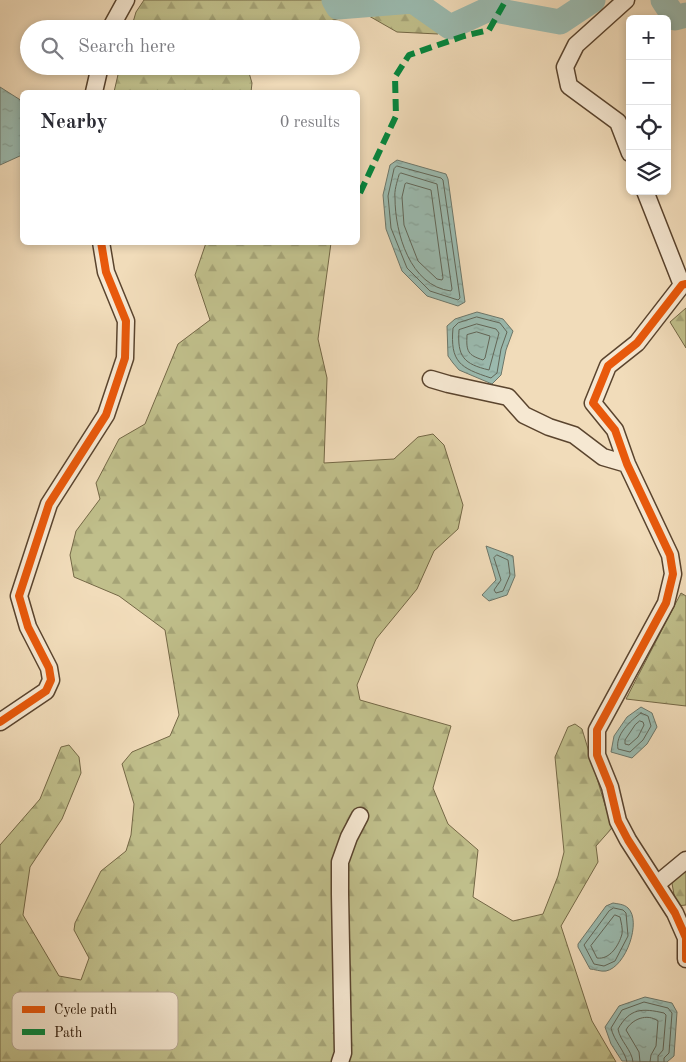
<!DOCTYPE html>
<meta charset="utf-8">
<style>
:root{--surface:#fff;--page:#f7f7f7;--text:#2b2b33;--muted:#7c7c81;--line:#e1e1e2}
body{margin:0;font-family:"Old Standard TT",serif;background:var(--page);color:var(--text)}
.controls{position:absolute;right:15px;top:15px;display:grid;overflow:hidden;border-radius:8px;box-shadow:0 2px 8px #0003}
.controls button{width:45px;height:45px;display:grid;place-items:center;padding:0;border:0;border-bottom:1px solid var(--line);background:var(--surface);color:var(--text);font:25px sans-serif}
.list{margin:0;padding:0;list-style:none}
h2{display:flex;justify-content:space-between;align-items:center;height:65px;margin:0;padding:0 20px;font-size:21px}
h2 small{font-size:16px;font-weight:400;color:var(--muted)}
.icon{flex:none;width:28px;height:28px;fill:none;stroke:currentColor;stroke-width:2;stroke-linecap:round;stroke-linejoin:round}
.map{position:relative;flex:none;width:686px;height:1062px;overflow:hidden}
.search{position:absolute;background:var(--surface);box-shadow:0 2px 8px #0003;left:20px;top:20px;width:340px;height:55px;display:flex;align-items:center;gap:12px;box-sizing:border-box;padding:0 18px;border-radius:28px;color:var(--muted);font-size:19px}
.panel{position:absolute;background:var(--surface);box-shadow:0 2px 8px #0003;left:20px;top:90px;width:340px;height:155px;border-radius:8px}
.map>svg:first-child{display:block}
.forest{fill:url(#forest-firs);stroke:#746846}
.water{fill:url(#water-ripples);stroke:#6d776a}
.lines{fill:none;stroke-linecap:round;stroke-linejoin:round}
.shore{stroke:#616658;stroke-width:1}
.river{stroke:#9bbbb0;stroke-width:25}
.minor-casing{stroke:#5a442e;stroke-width:19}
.minor{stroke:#f6e8d2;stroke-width:16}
.quiet{stroke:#00873e;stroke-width:6;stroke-dasharray:12 6;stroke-linecap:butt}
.cycleway-casing{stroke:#f6e8d2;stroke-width:11}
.cycleway{stroke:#e8590c;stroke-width:8}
.key{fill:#f6e8d2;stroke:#b8a893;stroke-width:1}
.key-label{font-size:14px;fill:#271200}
</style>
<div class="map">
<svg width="686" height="1062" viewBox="0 0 686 1062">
<defs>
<pattern id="forest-firs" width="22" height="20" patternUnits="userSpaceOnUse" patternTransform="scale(1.25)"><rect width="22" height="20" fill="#c0bf8b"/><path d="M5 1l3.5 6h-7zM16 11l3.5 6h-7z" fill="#a5a376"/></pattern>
<pattern id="water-ripples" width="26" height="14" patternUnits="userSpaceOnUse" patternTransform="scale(1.25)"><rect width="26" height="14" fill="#9bbbb0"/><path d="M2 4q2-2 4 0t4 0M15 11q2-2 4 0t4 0" fill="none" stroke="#86a096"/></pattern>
</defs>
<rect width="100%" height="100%" fill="#f1dcba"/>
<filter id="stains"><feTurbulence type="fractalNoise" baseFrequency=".004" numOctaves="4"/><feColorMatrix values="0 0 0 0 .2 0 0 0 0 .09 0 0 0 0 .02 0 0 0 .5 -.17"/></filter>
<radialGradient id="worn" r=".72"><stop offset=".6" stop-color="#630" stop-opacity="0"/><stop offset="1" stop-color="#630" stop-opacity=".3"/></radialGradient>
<path class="forest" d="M144,0h268l30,27 -4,7 -41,-2 -35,-20 -61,17h-170l5,-17z
M120,66h127l5,17 -1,9h-137z
M206,243h125l-13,96 9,39 -3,85 70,-4 24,-22 15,-3 11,11 19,60 -5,24 -24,22 -17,38 -41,50 -19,46 3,15 91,26 -18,62 15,36 30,26 -5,47 40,24 30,-7 15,-38 6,-24 -9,-95 13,-30 7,-3 7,5 30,99 -16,18 2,16 -37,64 31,95 24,41h-616v-217l40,-46 21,-52 8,-2 10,12 2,16 -19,46 -32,48 -7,48 36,61 22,4 8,-22 -15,-28 1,-7 26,-52 25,-20 5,-16 3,-31 -12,-40 10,-12 38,-16 9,-21 -14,-85 -46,-34 -45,-19 -4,-22 6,-24 24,-32 -4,-16 23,-44 26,-15 33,-80 32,-24 -15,-45z
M686,308v40l-16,-26z
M681,593l5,3v110l-60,-7z
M686,867v38l-10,1 -6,-34z"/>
<path class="water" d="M0,87l22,14v54l-22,10z
M397,160l49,14 2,5 17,123 -7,4 -31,-10 -25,-25 -16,-42 -3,-34 7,-30z
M477,312l26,7 10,12 -7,19 -5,25 -9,9 -33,-14 -6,-7 -5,-7 -1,-30 8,-7z
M486,546l27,10 2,20 -8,19 -18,6 -7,-6 14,-15z
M641,707l11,6 5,14 -10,17 -15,14 -21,-6 3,-16 13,-19z
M613,903c5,1 11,1 15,5 14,13 -2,59 -22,63 -5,1 -12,-2 -16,-2l-12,-22v-3l28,-38z
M645,997l27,6 5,9 -3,44 -7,6 -45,-1 -11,-17 -6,-17 14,-21z"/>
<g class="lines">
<path class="shore" d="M397,166l44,12 2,2 17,118 -2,2 -28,-9 -23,-23 -16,-40 -3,-32 6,-27z
M401,173l36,11 15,105 -1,2c-41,-5 -56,-58 -56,-93 -1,-7 2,-16 4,-23z
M407,183l24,7 12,88 -1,2 -5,-1 -19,-18 -14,-36 -2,-28 3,-13z
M477,317l23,6 7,9 -6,17 -4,24 -6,5c-31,-10 -41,-16 -38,-50l5,-5z
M477,324l19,5 3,4 -10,37c-25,-6 -32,-13 -30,-40z
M477,332l13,4 -5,22 -2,2c-15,-5 -17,-8 -16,-25z
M497,555l11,5 2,15 -7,16 -7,2 -2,-3 7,-10 -7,-22z
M641,713l7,3 3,10 -8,14 -13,12 -12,-3c-3,-14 12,-28 23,-36z
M640,721l3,1 1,3 -6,12 -9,8 -4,-1v-4l10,-15z
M614,908l9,2 3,3 2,23 -13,25 -11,5 -10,-2 -10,-19 25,-34z
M615,915l5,2c1,5 3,12 2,17 -3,11 -12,26 -25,24l-6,-12z
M627,1062c-2,-11 -13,-21 -16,-34l11,-18 22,-8 24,6 4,5 -3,40 -5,5v4
M633,1062c-1,-12 -13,-21 -15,-33 12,-21 24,-21 46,-16l2,2 -3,35 -5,6v6
M640,1062l-1,-10 -13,-22c6,-11 21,-17 32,-9l-2,25 -5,9 -1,7"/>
<path class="river" d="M334,0l4,7 75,-6 37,26 39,-18 71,13 33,-22
M663,0l12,18 11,-3"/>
<defs>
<path id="minor" d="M626,0l-50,45 -11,22 4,19 49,36 12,31
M110,29l16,-29
M94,92l6,-26
M645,191l37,94
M686,284l-4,1 -45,58 -29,23 -15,37 22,27 12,34 43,91 3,19 -7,29 -69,127v25l13,32 8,34 10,19 47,73 11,25v21
M431,379l17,5 60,13 16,18 25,12 25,8 29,22 24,7
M0,722l46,-31 5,-11 -2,-12 -21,-41 -9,-31 30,-92 57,-89 19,-57 1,-37 -20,-49 -5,-30
M657,884l29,-24
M340,1062l3,-9 -3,-159v-32l9,-25 11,-21"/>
</defs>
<use href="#minor" class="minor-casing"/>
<use href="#minor" class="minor"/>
<path class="quiet" d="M360,193l36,-77 -1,-39 14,-22 55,-19 25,-6 17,-30"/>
<defs>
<path id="cycleway" d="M686,284l-4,1 -45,58 -29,23 -15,37 22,27 12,34 43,91 3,19 -7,29 -69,127v25l13,32 8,34 10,19 47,73 11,25v21
M0,722l46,-31 5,-11 -2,-12 -21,-41 -9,-31 30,-92 57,-89 19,-57 1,-37 -20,-49 -5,-30"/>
</defs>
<use href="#cycleway" class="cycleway-casing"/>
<use href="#cycleway" class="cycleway"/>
</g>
<rect x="12" y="992" width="166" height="58" rx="8" class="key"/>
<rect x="22" y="1006" width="23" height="7" fill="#e8590c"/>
<rect x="22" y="1029" width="23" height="6" fill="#00873e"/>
<g class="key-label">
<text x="54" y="1014">Cycle path</text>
<text x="54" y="1037">Path</text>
</g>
<rect width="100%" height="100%" filter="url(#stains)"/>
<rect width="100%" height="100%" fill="url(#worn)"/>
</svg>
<div class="controls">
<button>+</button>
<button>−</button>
<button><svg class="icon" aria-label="locate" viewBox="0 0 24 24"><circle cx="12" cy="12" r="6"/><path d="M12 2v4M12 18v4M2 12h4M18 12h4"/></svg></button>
<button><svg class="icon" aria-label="layers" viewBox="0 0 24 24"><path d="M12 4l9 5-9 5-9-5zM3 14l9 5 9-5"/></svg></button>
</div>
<div class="search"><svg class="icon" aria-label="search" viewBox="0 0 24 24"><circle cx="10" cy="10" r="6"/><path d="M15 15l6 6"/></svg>Search here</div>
<section class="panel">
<h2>Nearby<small>0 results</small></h2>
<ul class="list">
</ul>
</section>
</div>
